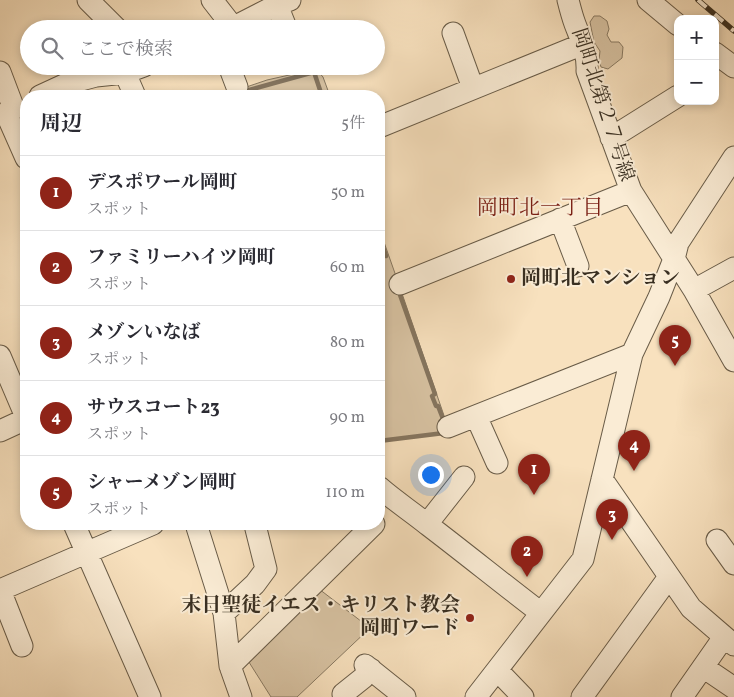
<!DOCTYPE html>
<html lang="ja">
<meta charset="utf-8">
<style>
:root{--surface:#fff;--page:#f2f2f3;--text:#2b2b33;--muted:#7c7c81;--line:#e1e1e2;--accent:#8f2418}
body{margin:0;font-family:Vollkorn,"Noto Serif JP",serif;background:var(--page);color:var(--text)}
.controls{position:absolute;right:15px;top:15px;display:grid;overflow:hidden;border-radius:10px;box-shadow:0 2px 8px #0003}
.controls button{width:45px;height:45px;display:grid;place-items:center;padding:0;border:0;border-bottom:1px solid var(--line);background:var(--surface);color:var(--text);font:25px sans-serif}
.you{position:absolute;left:430px;top:474px;width:18px;height:18px;margin:-12px;border:4px solid #fff;border-radius:50%;background:#1a73e8;box-shadow:0 0 0 8px #1a73e833}
.badge{display:grid;place-items:center;width:32px;height:32px;border-radius:50%;background:var(--accent);color:#fff;font-size:16px;font-weight:700}
.pin{position:absolute;translate:-50% -41px;filter:drop-shadow(0 1px 2px #0008)}
.pin::after{content:'';position:absolute;top:26px;width:18px;height:15px;background:inherit;clip-path:polygon(0 0,100% 0,50% 100%)}
.list{margin:0;padding:0;list-style:none}
h2{display:flex;justify-content:space-between;align-items:center;height:65px;margin:0;padding:0 20px;font-size:21px}
h2 small{font-size:16px;font-weight:400;color:var(--muted)}
.list li{display:grid;grid-template-columns:32px 1fr auto;gap:15px;align-items:center;box-sizing:border-box;height:75px;padding:0 20px;border-top:1px solid var(--line)}
.list b{display:block;font-size:19px;white-space:nowrap}
.list p{margin:0;font-size:16px;white-space:nowrap;color:var(--muted)}
.list em{font-size:16px;font-style:normal;color:var(--muted)}
.icon{flex:none;width:28px;height:28px;fill:none;stroke:currentColor;stroke-width:2;stroke-linecap:round;stroke-linejoin:round}
.map{position:relative;flex:none;width:734px;height:697px;overflow:hidden}
.search{position:absolute;background:var(--surface);box-shadow:0 2px 8px #0003;left:20px;top:20px;width:365px;height:55px;display:flex;align-items:center;gap:12px;box-sizing:border-box;padding:0 18px;border-radius:28px;color:var(--muted);font-size:19px}
.panel{position:absolute;background:var(--surface);box-shadow:0 2px 8px #0003;left:20px;top:90px;width:365px;height:440px;border-radius:20px}
.map>svg:first-child{display:block}
.green{fill:#d8c3a3;stroke:#887962}
.lines{fill:none;stroke-linecap:round;stroke-linejoin:round}
.stream{stroke:#85755f;stroke-width:4.5}
.minor-casing{stroke:#695c48;stroke-width:23}
.minor{stroke:#faecd5;stroke-width:21}
.rail-casing{stroke:#392f21;stroke-width:5.5}
.rail{stroke:#faecd5;stroke-width:4;stroke-dasharray:11;stroke-linecap:butt}
.poi-dot{fill:#8f2418;stroke:#faecd5;stroke-width:2}
.labels{text-anchor:middle;dominant-baseline:central;stroke-width:4;stroke-linejoin:round;paint-order:stroke}
.street-label{font-size:20px;fill:#392f21;stroke:#faecd5}
.poi-label{font-size:20px;font-weight:bold;fill:#392f21;stroke:#faecd5;text-anchor:start}
.neighbourhood-label{font-size:21px;fill:#7a1f14;stroke:#faecd5}
</style>
<div class="map">
<svg width="734" height="697" viewBox="0 0 734 697">
<rect width="100%" height="100%" fill="#f8e1be"/>
<filter id="stains"><feTurbulence type="fractalNoise" baseFrequency=".004" numOctaves="4"/><feColorMatrix values="0 0 0 0 .2 0 0 0 0 .09 0 0 0 0 .02 0 0 0 .5 -.17"/></filter>
<radialGradient id="worn" r=".72"><stop offset=".6" stop-color="#630" stop-opacity="0"/><stop offset="1" stop-color="#630" stop-opacity=".3"/></radialGradient>
<path class="green" d="M594,16h6l7,5 2,8 -2,6 4,7h8l4,5 -1,11 -14,11 -7,-2 -2,-7 1,-9 -6,-9 -4,-20z
M316,69l7,8 7,19h-110l47,-16z
M379,228l18,51 53,154 -71,9z
M319,589l51,39 -73,69h-26l-24,-38z"/>
<g class="lines">
<path class="stream" d="M242,92l72,-20 7,21 -8,3
M379,235l7,21
M399,292l36,102 -3,2 4,10h2l7,18
M379,441l65,-8"/>
<defs>
<path id="minor" d="M88,0l29,29
M212,0l21,27
M568,0c2,8 4,16 7,24 6,16 13,29 12,47l44,120 63,99 40,71
M648,0l30,25
M277,5l8,20
M230,29l47,-24 13,-5
M453,33l20,55
M715,53l19,14
M229,66l8,21
M0,72l14,37
M125,73l10,23
M40,96l26,-12 30,-8 29,-3 19,-7
M6,113l20,45
M379,127l204,-83
M611,138l67,-42
M560,219l18,47
M400,284l231,-93
M694,290l40,-22
M0,356l26,61
M476,416l21,47
M448,427l184,-73
M0,431l26,-12
M602,479l89,129 43,37
M379,487c16,14 33,25 49,38 38,29 75,59 113,88
M74,524l76,173
M196,524l28,89 6,53 11,31
M427,524l37,-47
M717,540l17,24
M224,613l31,-29 11,-15 -11,-44
M22,646l-22,-56 153,-66
M365,665l40,32
M230,666l144,-142
M703,667l31,21
M498,671l25,26
M343,694l20,-16 8,-9
M476,697l107,-138 49,-205 27,-57 15,-38 4,-16 56,-86
M582,697l87,-120
M682,697l42,-60"/>
</defs>
<use href="#minor" class="minor-casing"/>
<use href="#minor" class="minor"/>
<defs>
<path id="rail" d="M698,0l36,31"/>
</defs>
<use href="#rail" class="rail-casing"/>
<use href="#rail" class="rail"/>
</g>
<g class="poi-dot">
<circle cx="511" cy="279" r="5"/>
<circle cx="470" cy="618" r="5"/>
</g>
<g class="labels">
<g class="street-label">
<text transform="translate(602 105) rotate(72)">岡町北第２７号線</text>
</g>
<g class="poi-label">
<text x="521" y="279">岡町北マンション</text>
<text x="460" y="606" text-anchor="end">末日聖徒イエス・キリスト教会<tspan x="460" dy="23">岡町ワード</tspan></text>
</g>
<g class="neighbourhood-label">
<text x="540" y="208">岡町北一丁目</text>
</g>
</g>
<rect width="100%" height="100%" filter="url(#stains)"/>
<rect width="100%" height="100%" fill="url(#worn)"/>
</svg>
<div class="controls">
<button>+</button>
<button>−</button>
</div>
<div class="you"></div>
<div class="pin badge" style="left:534px;top:495px">1</div>
<div class="pin badge" style="left:527px;top:577px">2</div>
<div class="pin badge" style="left:612px;top:540px">3</div>
<div class="pin badge" style="left:634px;top:471px">4</div>
<div class="pin badge" style="left:675px;top:366px">5</div>
<div class="search"><svg class="icon" aria-label="search" viewBox="0 0 24 24"><circle cx="10" cy="10" r="6"/><path d="M15 15l6 6"/></svg>ここで検索</div>
<section class="panel">
<h2>周辺<small>5件</small></h2>
<ul class="list">
<li><span class="badge">1</span><div><b>デスポワール岡町</b><p>スポット</p></div><em>50 m</em></li>
<li><span class="badge">2</span><div><b>ファミリーハイツ岡町</b><p>スポット</p></div><em>60 m</em></li>
<li><span class="badge">3</span><div><b>メゾンいなば</b><p>スポット</p></div><em>80 m</em></li>
<li><span class="badge">4</span><div><b>サウスコート23</b><p>スポット</p></div><em>90 m</em></li>
<li><span class="badge">5</span><div><b>シャーメゾン岡町</b><p>スポット</p></div><em>110 m</em></li>
</ul>
</section>
</div>
